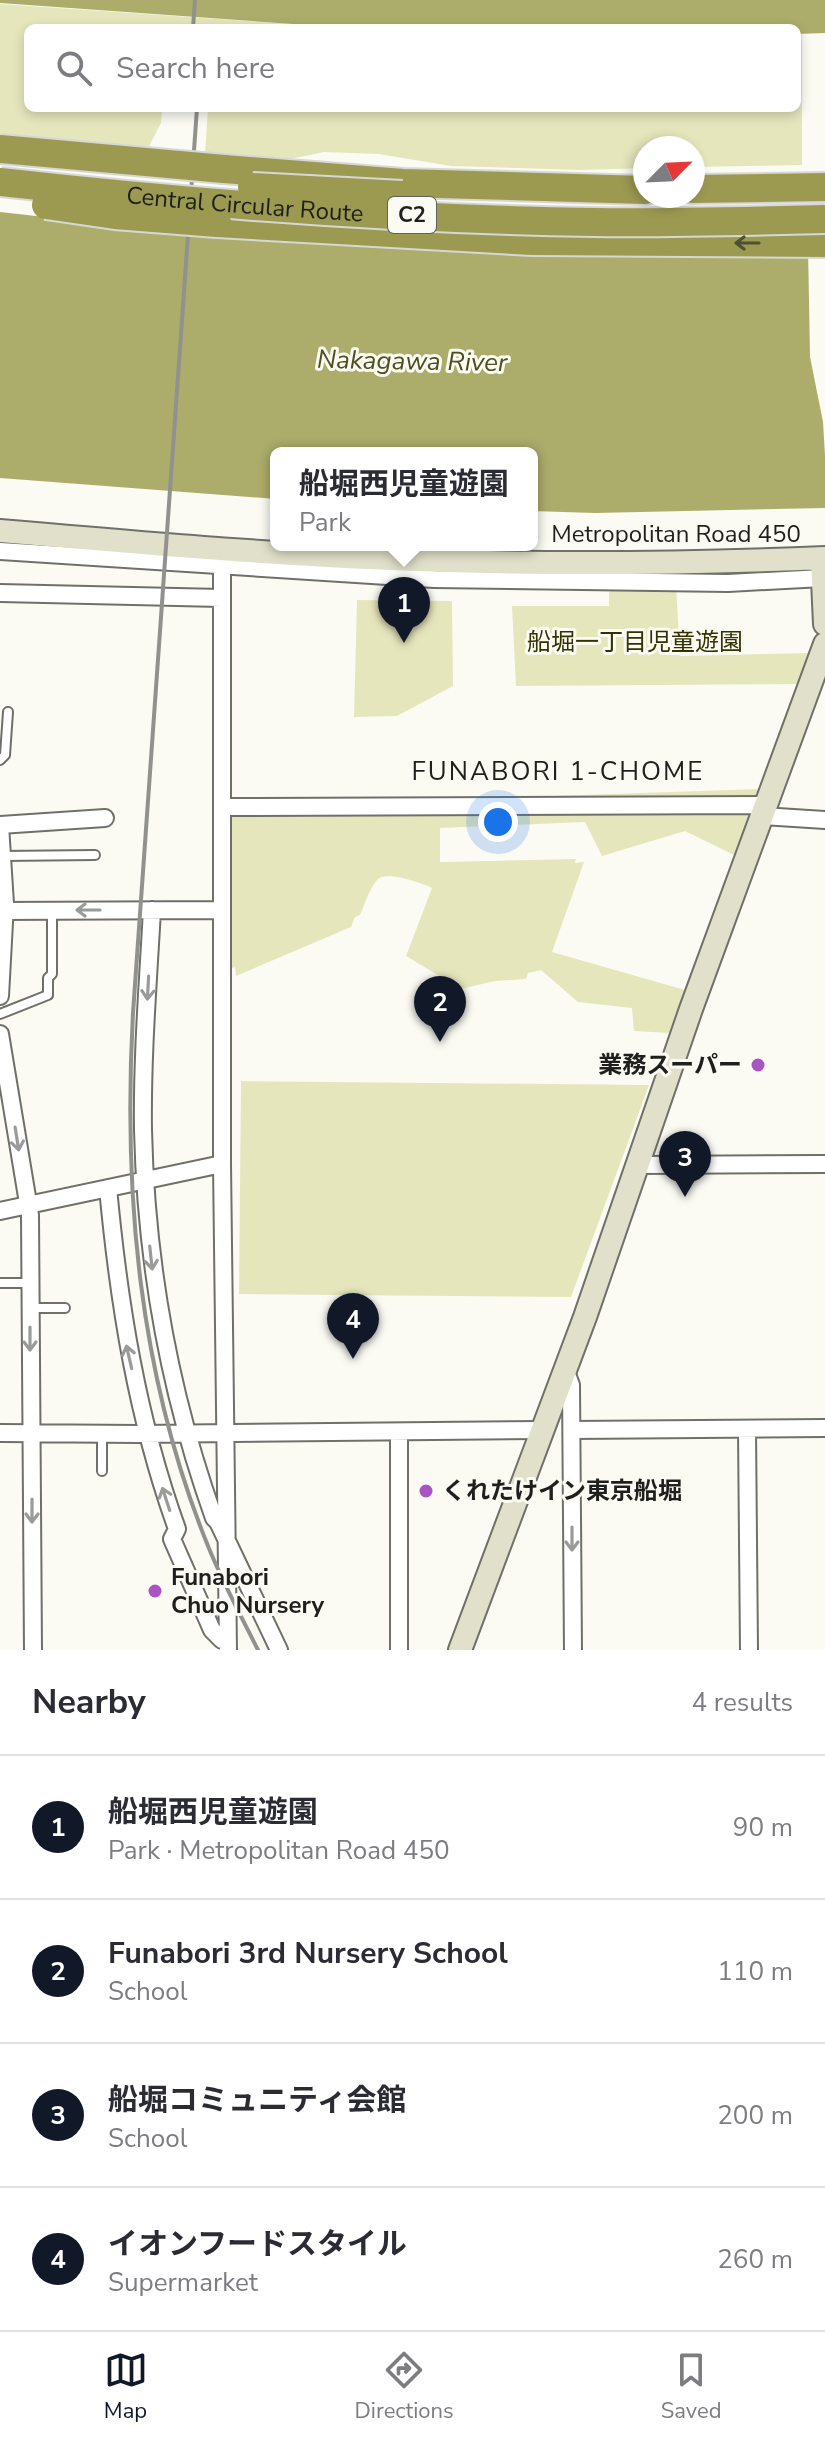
<!DOCTYPE html>
<meta charset="utf-8">
<style>
:root{--surface:#fff;--page:#f7f7f7;--text:#2b2b33;--muted:#7c7c81;--line:#e1e1e2;--accent:#111827}
body{margin:0;font-family:"Nunito Sans","Noto Sans JP",sans-serif;background:var(--page);color:var(--text)}
.compass{position:absolute;left:633px;top:136px;width:72px;height:72px;border-radius:50%;background:var(--surface);box-shadow:0 4px 12px #0003;rotate:66deg}
.you{position:absolute;left:498px;top:822px;width:28px;height:28px;margin:-20px;border:6px solid #fff;border-radius:50%;background:#1a73e8;box-shadow:0 0 0 12px #1a73e833}
.badge{display:grid;place-items:center;width:52px;height:52px;border-radius:50%;background:var(--accent);color:#fff;font-size:26px;font-weight:700}
.pin{position:absolute;translate:-50% -66px;filter:drop-shadow(0 2px 4px #0008)}
.pin::after{content:'';position:absolute;top:42px;width:28px;height:24px;background:inherit;clip-path:polygon(0 0,100% 0,50% 100%)}
.popup{position:absolute;left:270px;top:447px;width:268px;height:104px;box-sizing:border-box;display:grid;place-content:center;border-radius:12px;background:var(--surface);filter:drop-shadow(0 2px 6px #0005);font-size:26px;white-space:nowrap;color:var(--muted)}
.popup b{font-size:30px;color:var(--text)}
.popup::after{content:'';position:absolute;left:50%;top:100%;margin-left:-16px;border:16px solid transparent;border-top-color:var(--surface)}
.list{margin:0;padding:0;list-style:none}
h2{display:flex;justify-content:space-between;align-items:center;height:104px;margin:0;padding:0 32px;font-size:34px}
h2 small{font-size:26px;font-weight:400;color:var(--muted)}
.list li{display:grid;grid-template-columns:52px 1fr auto;gap:24px;align-items:center;box-sizing:border-box;height:144px;padding:0 32px;border-top:2px solid var(--line)}
.list b{display:block;font-size:30px;white-space:nowrap}
.list p{margin:0;font-size:26px;white-space:nowrap;color:var(--muted)}
.list em{font-size:26px;font-style:normal;color:var(--muted)}
.icon{flex:none;width:44px;height:44px;fill:none;stroke:currentColor;stroke-width:2;stroke-linecap:round;stroke-linejoin:round}
.map{position:relative;flex:none;width:825px;height:1650px;overflow:hidden}
.search{position:absolute;background:var(--surface);box-shadow:0 4px 12px #0003;left:24px;right:24px;top:24px;height:88px;display:flex;align-items:center;gap:20px;box-sizing:border-box;padding:0 28px;border-radius:12px;color:var(--muted);font-size:30px}
.sheet{height:680px;background:var(--surface)}
nav{display:flex;justify-content:space-around;align-items:center;box-sizing:border-box;height:112px;border-top:2px solid var(--line);background:var(--surface);font-size:22px;color:var(--muted)}
nav a{display:grid;justify-items:center;gap:4px}
nav .on{color:var(--accent)}
.map>svg:first-child{display:block}
.green{fill:#e6e6bd}
.water{fill:#acac6b}
.pier{fill:#fbfbf4}
.lines{fill:none;stroke-linecap:round;stroke-linejoin:round}
.lane-casing{stroke:#70706a;stroke-width:12}
.street-casing{stroke:#70706a;stroke-width:20}
.secondary-casing{stroke:#70706a;stroke-width:26}
.highway-casing{stroke:#d7d7d6;stroke-width:32}
.lane{stroke:#fff;stroke-width:8}
.street{stroke:#fff;stroke-width:16}
.secondary{stroke:#e1e1cb;stroke-width:22}
.highway{stroke:#9c9a51;stroke-width:28}
.rail{stroke:#91918d;stroke-width:4}
.highway-bridge-casing{stroke:#d7d7d6;stroke-width:32;stroke-linecap:butt}
.highway-bridge{stroke:#9c9a51;stroke-width:28}
.oneway{stroke:#515032}
.oneway2{stroke:#9a9a99}
.poi-dot{fill:#a854c2;stroke:#fbfbf4;stroke-width:3}
.labels{text-anchor:middle;dominant-baseline:central;stroke-width:6;stroke-linejoin:round;paint-order:stroke}
.shield{fill:#fbfbf4;stroke:#61615e;stroke-width:2}
.shield-label{font-size:22px;font-weight:bold;fill:#1f1f1d}
.street-label{font-size:24px;fill:#1f1f1d;stroke:#fbfbf4}
.park-label{font-size:24px;fill:#343200;stroke:#fbfbf4}
.poi-label{font-size:24px;font-weight:bold;fill:#1f1f1d;stroke:#fbfbf4;text-anchor:start}
.water-label{font-size:26px;font-style:italic;fill:#4f4e1d;stroke:#fbfbf4}
.neighbourhood-label{font-size:26px;letter-spacing:2px;fill:#1f1f1d;stroke:#fbfbf4}
</style>
<div class="map">
<svg width="825" height="1650" viewBox="0 0 825 1650">
<rect width="100%" height="100%" fill="#fbfbf4"/>
<path class="green" d="M0,4l349,24h-321v80h134l-1,15 -15,29 -146,-13z
M797,34h5v131l-109,2v-19h-48v20l-64,2 -130,-4 -72,-12 -55,-2 -39,8 -80,-6 3,-46h589z
M676,586l4,70 131,-3 -7,31 -288,2 -4,-80h97v-19z
M357,600l95,1 1,85 -56,30 -43,1z
M760,789l-26,66 -49,-24 -83,25 -17,-34 -145,6v34l136,-3 -1,4 9,-1 -32,90 133,38 -15,43 -36,-2 -2,-23 -54,-6 -37,-32 -13,3 -2,6 -31,2 -39,9v-7h-5l-45,-27 26,-68c-11,-5 -47,-18 -55,-8 -8,9 -12,24 -17,35l-5,2 -4,10 -115,49 -1,-9 -13,5v-165z
M241,1081l408,4 -78,212 -332,-3z"/>
<path class="water" d="M0,0h825v33l-28,1v-6h-448l-349,-25z
M0,212l189,21 636,18v257l-230,5 -63,-2v-58h-256v46l-276,-21z"/>
<path class="pier" d="M808,247h17v209l-2,-34 -13,-65z"/>
<g class="lines">
<defs>
<path id="lane" d="M0,760l5,-5 3,-43
M2,856l93,-1
M0,1014l48,-19v-17l4,-4v-63
M0,1283h30
M31,1308h34
M102,1434v37"/>
<path id="street" d="M0,551l434,28 294,4 95,-5
M222,567v597l6,486
M0,593l221,5
M222,807l545,-2
M762,816l63,4
M0,825l105,-7
M152,910c-4,73 -10,146 -9,220 3,133 26,262 71,388l4,4 61,128
M0,911l222,-1
M0,996l5,-92 -5,-79
M0,1034l30,181 3,435
M639,1165l186,-1
M108,1188c11,117 29,230 69,341l-5,10 40,91 10,10h6
M0,1211l222,-47
M565,1369l6,16 2,265
M572,1430l253,-2
M747,1430l2,220
M399,1432v218
M0,1433l140,1 402,-4"/>
<path id="secondary" d="M0,531c149,13 299,26 448,30 126,4 252,2 377,-3
M822,559l3,65
M460,1650l125,-333 106,-308 134,-365"/>
<path id="highway" d="M224,169l179,14 242,7
M693,189l132,-2
M217,223l315,18 293,2"/>
</defs>
<use href="#lane" class="lane-casing"/>
<use href="#street" class="street-casing"/>
<use href="#secondary" class="secondary-casing"/>
<use href="#highway" class="highway-casing"/>
<use href="#lane" class="lane"/>
<use href="#street" class="street"/>
<use href="#secondary" class="secondary"/>
<use href="#highway" class="highway"/>
<path class="rail" d="M193,28l2,-28
M197,108l-64,905c-10,181 6,363 75,533 14,35 33,70 50,104"/>
<defs>
<g id="highway-bridge">
<path d="M0,149l224,20"/>
<path id="s1" d="M0,182c197,22 395,37 594,40 77,1 154,-1 231,-3"/>
<path d="M252,187l150,8"/>
<path d="M46,205l69,10 102,8"/>
</g>
</defs>
<use href="#highway-bridge" class="highway-bridge-casing"/>
<use href="#highway-bridge" class="highway-bridge"/>
</g>
<defs><path id="oneway-shaft" d="M-6 0H5M1.5-3L5.5 0L1.5 3" fill="none" stroke-width="1.6" stroke-linecap="round" stroke-linejoin="round" transform="scale(2)"/></defs>
<use class="oneway" href="#oneway-shaft" transform="translate(747 243) rotate(180)"/>
<g class="oneway2">
<use href="#oneway-shaft" transform="translate(88 910) rotate(180)"/>
<use href="#oneway-shaft" transform="translate(148 988) rotate(93)"/>
<use href="#oneway-shaft" transform="translate(17 1139) rotate(81)"/>
<use href="#oneway-shaft" transform="translate(151 1258) rotate(84)"/>
<use href="#oneway-shaft" transform="translate(30 1339) rotate(90)"/>
<use href="#oneway-shaft" transform="translate(129 1357) rotate(-103)"/>
<use href="#oneway-shaft" transform="translate(166 1499) rotate(-108)"/>
<use href="#oneway-shaft" transform="translate(32 1511) rotate(90)"/>
<use href="#oneway-shaft" transform="translate(572 1539) rotate(90)"/>
</g>
<g class="poi-dot">
<circle cx="758" cy="1065" r="8"/>
<circle cx="426" cy="1491" r="8"/>
<circle cx="155" cy="1591" r="8"/>
</g>
<g class="labels">
<rect class="shield" x="388" y="197" width="48" height="36" rx="6"/>
<g class="shield-label">
<text x="412" y="215">C2</text>
</g>
<g class="street-label">
<text stroke="none"><textPath href="#s1" startOffset="246">Central Circular Route</textPath></text>
<text x="676" y="534">Metropolitan Road 450</text>
</g>
<g class="park-label">
<text x="635" y="642">船堀一丁目児童遊園</text>
</g>
<g class="poi-label">
<text x="742" y="1065" text-anchor="end">業務スーパー</text>
<text x="442" y="1491">くれたけイン東京船堀</text>
<text x="171" y="1577">Funabori<tspan x="171" dy="28">Chuo Nursery</tspan></text>
</g>
<g class="water-label">
<text transform="translate(412 361) rotate(1)">Nakagawa River</text>
</g>
<g class="neighbourhood-label">
<text x="558" y="771">FUNABORI 1-CHOME</text>
</g>
</g>
</svg>
<svg class="compass" viewBox="-18 -18 36 36"><path d="M0-13l5 13h-10z" fill="#e53935"/><path d="M0 13l5-13h-10z" fill="#7c7c81"/></svg>
<div class="you"></div>
<div class="pin badge" style="left:404px;top:643px">1</div>
<div class="popup"><b>船堀西児童遊園</b>Park</div>
<div class="pin badge" style="left:440px;top:1042px">2</div>
<div class="pin badge" style="left:685px;top:1197px">3</div>
<div class="pin badge" style="left:353px;top:1359px">4</div>
<div class="search"><svg class="icon" aria-label="search" viewBox="0 0 24 24"><circle cx="10" cy="10" r="6"/><path d="M15 15l6 6"/></svg>Search here</div>
</div>
<section class="sheet">
<h2>Nearby<small>4 results</small></h2>
<ul class="list">
<li><span class="badge">1</span><div><b>船堀西児童遊園</b><p>Park · Metropolitan Road 450</p></div><em>90 m</em></li>
<li><span class="badge">2</span><div><b>Funabori 3rd Nursery School</b><p>School</p></div><em>110 m</em></li>
<li><span class="badge">3</span><div><b>船堀コミュニティ会館</b><p>School</p></div><em>200 m</em></li>
<li><span class="badge">4</span><div><b>イオンフードスタイル</b><p>Supermarket</p></div><em>260 m</em></li>
</ul>
</section>
<nav>
<a class="on"><svg class="icon" aria-label="map" viewBox="0 0 24 24"><path d="M3 6l6-2 6 2 6-2v14l-6 2-6-2-6 2zM9 4v14M15 6v14"/></svg>Map</a>
<a><svg class="icon" aria-label="directions" viewBox="0 0 24 24"><path d="M12 3l9 9-9 9-9-9zM9 14v-3h6M13 9l2 2-2 2"/></svg>Directions</a>
<a><svg class="icon" aria-label="saved" viewBox="0 0 24 24"><path d="M7 4h10v16l-5-4-5 4z"/></svg>Saved</a>
</nav>
